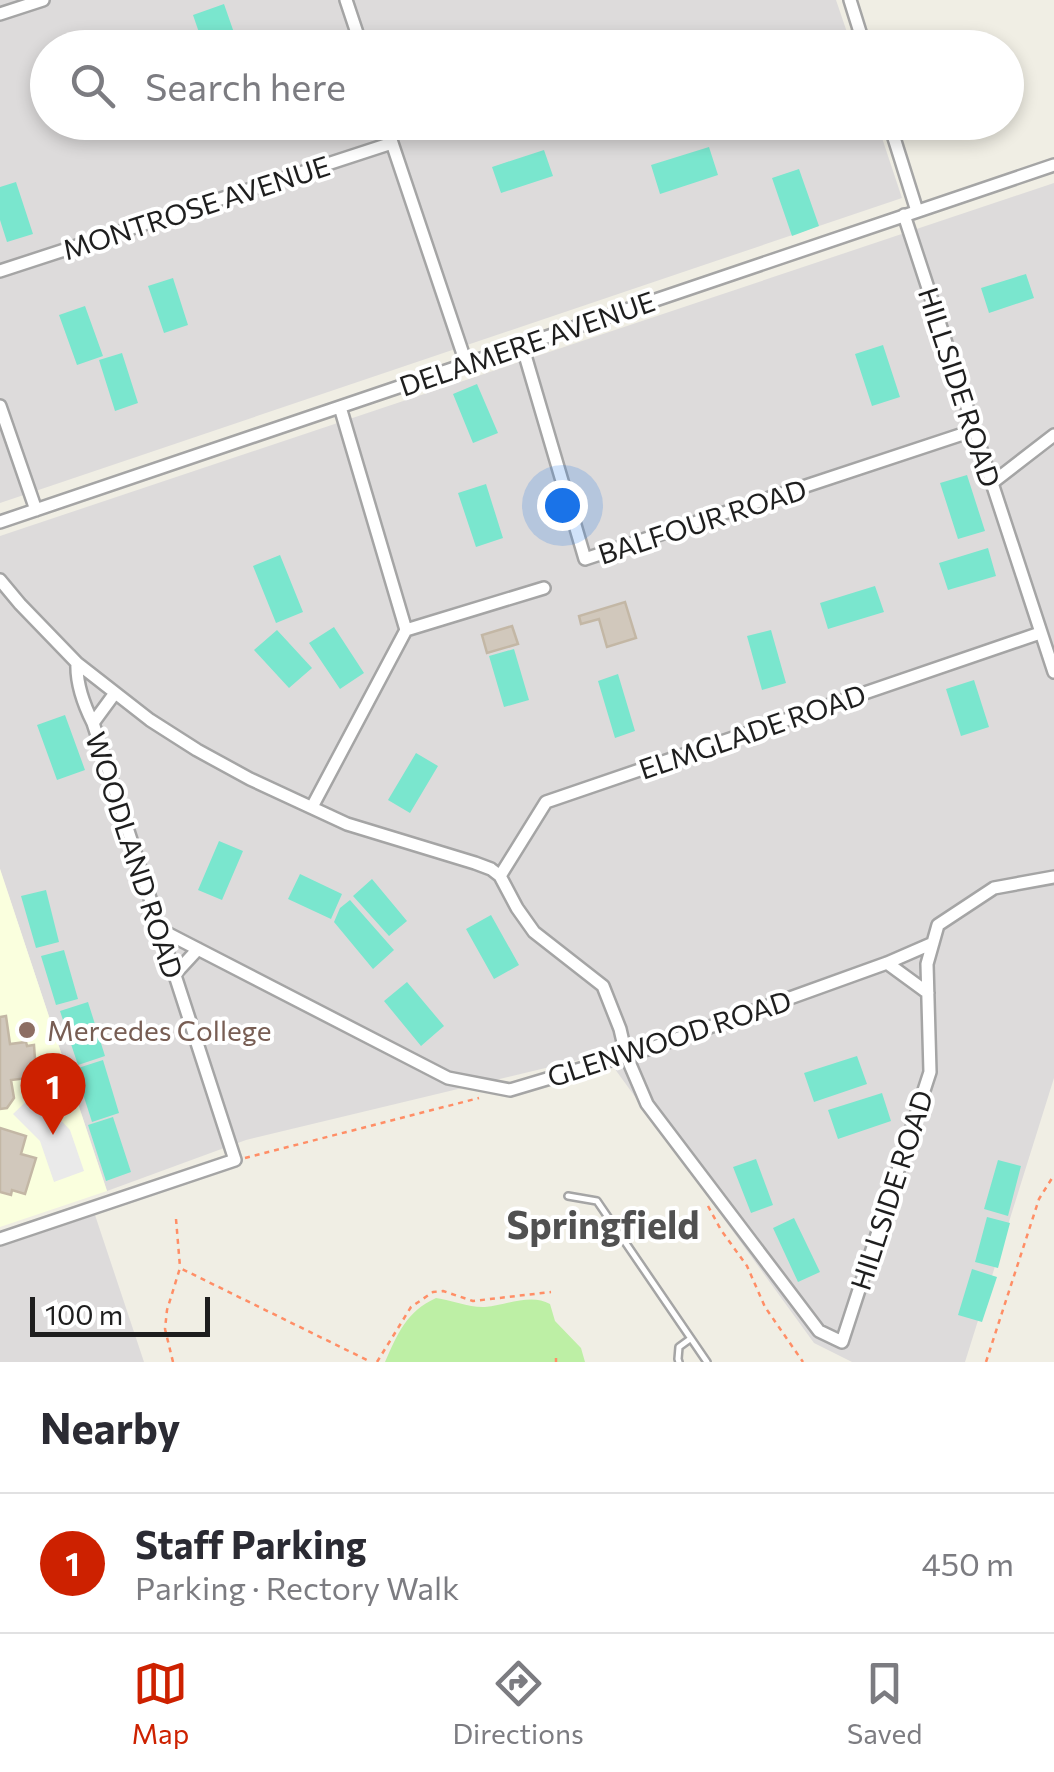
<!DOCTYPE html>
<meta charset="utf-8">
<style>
:root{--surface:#fff;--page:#f7f7f7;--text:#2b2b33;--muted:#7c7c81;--line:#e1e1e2;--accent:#cd2100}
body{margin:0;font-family:Commissioner,sans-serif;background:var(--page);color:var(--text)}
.scale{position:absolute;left:30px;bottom:25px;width:180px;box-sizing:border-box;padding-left:10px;border:5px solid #1e1e1e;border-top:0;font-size:28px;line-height:35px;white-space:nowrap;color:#1e1e1e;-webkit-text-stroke:8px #fff;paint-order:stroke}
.you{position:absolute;left:562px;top:505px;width:35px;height:35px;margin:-25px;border:8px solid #fff;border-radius:50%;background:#1a73e8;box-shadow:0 0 0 15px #1a73e833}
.badge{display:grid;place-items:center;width:65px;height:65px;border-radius:50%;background:var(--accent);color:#fff;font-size:32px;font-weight:700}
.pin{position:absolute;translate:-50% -82px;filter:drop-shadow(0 2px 5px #0008)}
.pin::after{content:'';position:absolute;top:52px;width:35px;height:30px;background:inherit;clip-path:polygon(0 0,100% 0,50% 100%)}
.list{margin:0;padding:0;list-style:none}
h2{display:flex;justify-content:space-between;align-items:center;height:130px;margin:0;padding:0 40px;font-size:42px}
h2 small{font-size:32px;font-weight:400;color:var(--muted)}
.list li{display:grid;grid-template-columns:65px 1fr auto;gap:30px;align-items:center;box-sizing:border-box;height:140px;padding:0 40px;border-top:2px solid var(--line)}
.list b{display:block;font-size:38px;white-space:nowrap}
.list p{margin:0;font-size:32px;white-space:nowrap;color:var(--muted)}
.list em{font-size:32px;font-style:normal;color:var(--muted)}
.icon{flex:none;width:55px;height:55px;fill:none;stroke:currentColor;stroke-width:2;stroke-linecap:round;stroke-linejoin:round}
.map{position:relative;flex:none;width:1054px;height:1362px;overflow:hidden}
.search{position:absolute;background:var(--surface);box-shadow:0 5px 15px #0003;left:30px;right:30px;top:30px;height:110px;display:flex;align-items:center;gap:25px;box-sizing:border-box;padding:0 35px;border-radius:55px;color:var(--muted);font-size:38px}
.sheet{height:270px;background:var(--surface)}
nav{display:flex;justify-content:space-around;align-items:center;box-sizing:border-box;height:140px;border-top:2px solid var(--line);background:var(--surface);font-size:28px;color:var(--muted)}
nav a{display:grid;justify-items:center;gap:5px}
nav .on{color:var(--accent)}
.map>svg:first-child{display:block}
.residential{fill:#dddbdb}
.education{fill:#faffde}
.grass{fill:#bdefa5}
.pitch{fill:#7ae6ce}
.parking{fill:#eaeaea}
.building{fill:#d1c8bc;stroke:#c3b7a5;stroke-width:2.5}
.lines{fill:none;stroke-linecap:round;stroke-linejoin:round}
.lane-casing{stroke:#a5a5a5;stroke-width:10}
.street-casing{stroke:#a5a5a5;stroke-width:16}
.path{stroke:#ff8e66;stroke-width:2.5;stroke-dasharray:5 5;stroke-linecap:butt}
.lane{stroke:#fff;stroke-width:5}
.street{stroke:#fff;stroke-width:11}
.education-dot{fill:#8d6e63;stroke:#fff;stroke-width:4}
.labels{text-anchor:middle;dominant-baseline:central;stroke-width:8;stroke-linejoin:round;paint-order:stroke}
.street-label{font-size:28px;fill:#1e1e1e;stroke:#fff}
.education-label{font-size:28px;fill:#785e54;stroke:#fff;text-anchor:start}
.district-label{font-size:38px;font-weight:bold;fill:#515151;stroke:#fff}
</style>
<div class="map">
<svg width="1054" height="1362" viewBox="0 0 1054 1362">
<rect width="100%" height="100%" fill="#f0eee4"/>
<path class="residential" d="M0,0h836l16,47 -804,1v74l829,1 25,75 -902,305z
M1054,183v895l-89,284h-113l-38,-19 -210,-289 -358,86 -139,51 -107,-322v-333z
M95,1215l49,147h-144v-115z"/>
<path class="education" d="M0,869l107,322 -107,36z"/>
<path class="grass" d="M436,1298c15,2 35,10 49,9 22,-2 46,-14 65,-3l5,17 26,27 4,14h-200c13,-29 21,-50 51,-64z"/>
<path class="pitch" d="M224,4l15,43h-35l-11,-32z
M709,147l9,28 -58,19 -9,-29z
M544,150l9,26 -52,17 -9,-26z
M799,169l20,57 -27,10 -20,-58z
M16,182l17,52 -26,8 -7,-22v-33z
M1026,274l8,24 -45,15 -8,-25z
M173,278l15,47 -24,8 -16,-47z
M85,306l18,50 -26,9 -18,-50z
M883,345l17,52 -28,9 -17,-52z
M122,353l16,50 -23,8 -16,-51z
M477,384l21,49 -25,10 -20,-49z
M967,475l18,56 -27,8 -18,-56z
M486,484l17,54 -27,9 -18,-54z
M988,548l8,28 -48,14 -9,-27z
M280,555l23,57 -27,11 -23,-57z
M875,586l9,26 -56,17 -8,-26z
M334,627l30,46 -24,16 -31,-46z
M277,630l35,38 -23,20 -35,-38z
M771,630l15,53 -24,7 -15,-54z
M514,649l15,51 -25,7 -15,-51z
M618,674l17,57 -20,7 -17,-57z
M974,680l15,47 -28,9 -15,-47z
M65,715l20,55 -28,10 -20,-55z
M416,753l22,13 -28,47 -22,-13z
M219,841l24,10 -21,49 -24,-10z
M300,874l42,20 -11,25 -43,-20z
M372,879l35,42 -18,15 -36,-40z
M46,890l13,52 -23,6 -15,-52z
M350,900l44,50 -21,19 -39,-47 6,-14z
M491,915l28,50 -25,14 -28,-50z
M64,950l14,49 -22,6 -15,-49z
M407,982l37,44 -23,20 -37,-45z
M88,1002l17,54 -27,9 -18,-54z
M857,1056l10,28 -53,18 -10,-29z
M103,1060l16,53 -27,9 -17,-53z
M882,1093l9,28 -53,18 -10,-29z
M113,1117l18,55 -25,9 -18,-56z
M756,1159l17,46 -22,8 -18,-46z
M998,1160l23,6 -13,50 -24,-7z
M987,1217l23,6 -12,45 -23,-6z
M794,1218l26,54 -22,10 -25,-54z
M972,1269l25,8 -15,45 -24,-7z"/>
<path class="parking" d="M35,1093l35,37 14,41 -30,11 -14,-41 -27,-27z"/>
<path class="building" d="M625,602l11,36 -29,9 -8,-28 -18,5 -2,-8z
M512,626l6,18 -31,9 -5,-18z
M6,1016l4,28 16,-2 1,4 7,-1 1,14 -8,11 1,8 -17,2 3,18 -7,10 -7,1v-92z
M0,1128l26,8 -5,18 15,4 -11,36 -13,-4 -1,5 -11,-3z"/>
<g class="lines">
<defs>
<path id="lane" d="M568,1196l29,5 110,161
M679,1362l-1,-3 1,-12 11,-8"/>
<path id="street" d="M346,0l16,48
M850,0l15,48
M0,14l43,-14
M820,48l41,-13
M385,122l81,241
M889,122l28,89
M904,215l150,457
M0,271l392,-128
M522,345l63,214 390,-129
M0,406l36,104
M992,483l62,-48
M0,522l1054,-357
M0,580l20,24 57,59 73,57 47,30 53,29 97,45 128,39 16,6 9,7 17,32 17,24 69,54 17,43 6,26 21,49 172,227 23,11 88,-270 -3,-108 11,-39 56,-37 60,-11
M406,630l138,-42
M93,723l22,-30
M312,807l94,-177 -66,-223
M500,876l46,-74 494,-169
M159,929l289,149 62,12 144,-43 233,-84 46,-20
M887,963l41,30
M174,975l24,-26
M0,1239l235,-79 -142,-437c-9,-18 -17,-39 -16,-60"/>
</defs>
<use href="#lane" class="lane-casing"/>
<use href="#street" class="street-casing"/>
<path class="path" d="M245,1158l234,-60
M708,1206l13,24 26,36 18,41 38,55
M176,1219l4,48
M556,1358v4
M173,1362l-8,-33 2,-19 13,-42 191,94
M377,1362l34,-55 22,-15 10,-1 30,10 78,-9
M986,1362l53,-163 15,-24"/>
<use href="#lane" class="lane"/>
<use href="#street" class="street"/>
</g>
<circle class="education-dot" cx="27" cy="1030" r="10"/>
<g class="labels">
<g class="street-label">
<text transform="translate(196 207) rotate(-18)">MONTROSE AVENUE</text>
<text transform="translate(527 343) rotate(-19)">DELAMERE AVENUE</text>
<text transform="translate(960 387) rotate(72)">HILLSIDE ROAD</text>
<text transform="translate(702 521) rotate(-18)">BALFOUR ROAD</text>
<text transform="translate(752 731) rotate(-19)">ELMGLADE ROAD</text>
<text transform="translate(135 855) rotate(72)">WOODLAND ROAD</text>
<text transform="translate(669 1038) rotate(-18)">GLENWOOD ROAD</text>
<text transform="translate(891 1190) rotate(-72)">HILLSIDE ROAD</text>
</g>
<g class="education-label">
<text x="47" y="1030">Mercedes College</text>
</g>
<g class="district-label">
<text x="603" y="1223">Springfield</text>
</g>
</g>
</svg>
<div class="scale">100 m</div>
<div class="you"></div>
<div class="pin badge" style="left:53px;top:1135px">1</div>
<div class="search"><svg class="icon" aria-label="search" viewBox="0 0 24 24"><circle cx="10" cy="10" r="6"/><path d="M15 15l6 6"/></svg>Search here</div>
</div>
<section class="sheet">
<h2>Nearby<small></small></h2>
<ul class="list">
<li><span class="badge">1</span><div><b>Staff Parking</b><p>Parking · Rectory Walk</p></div><em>450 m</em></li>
</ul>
</section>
<nav>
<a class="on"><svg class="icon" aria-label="map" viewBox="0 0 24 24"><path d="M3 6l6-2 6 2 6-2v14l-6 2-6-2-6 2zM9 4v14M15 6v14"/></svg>Map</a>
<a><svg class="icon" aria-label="directions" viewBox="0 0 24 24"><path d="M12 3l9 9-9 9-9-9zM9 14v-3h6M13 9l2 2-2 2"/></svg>Directions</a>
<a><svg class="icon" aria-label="saved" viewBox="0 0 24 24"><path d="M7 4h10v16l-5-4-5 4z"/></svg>Saved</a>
</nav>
